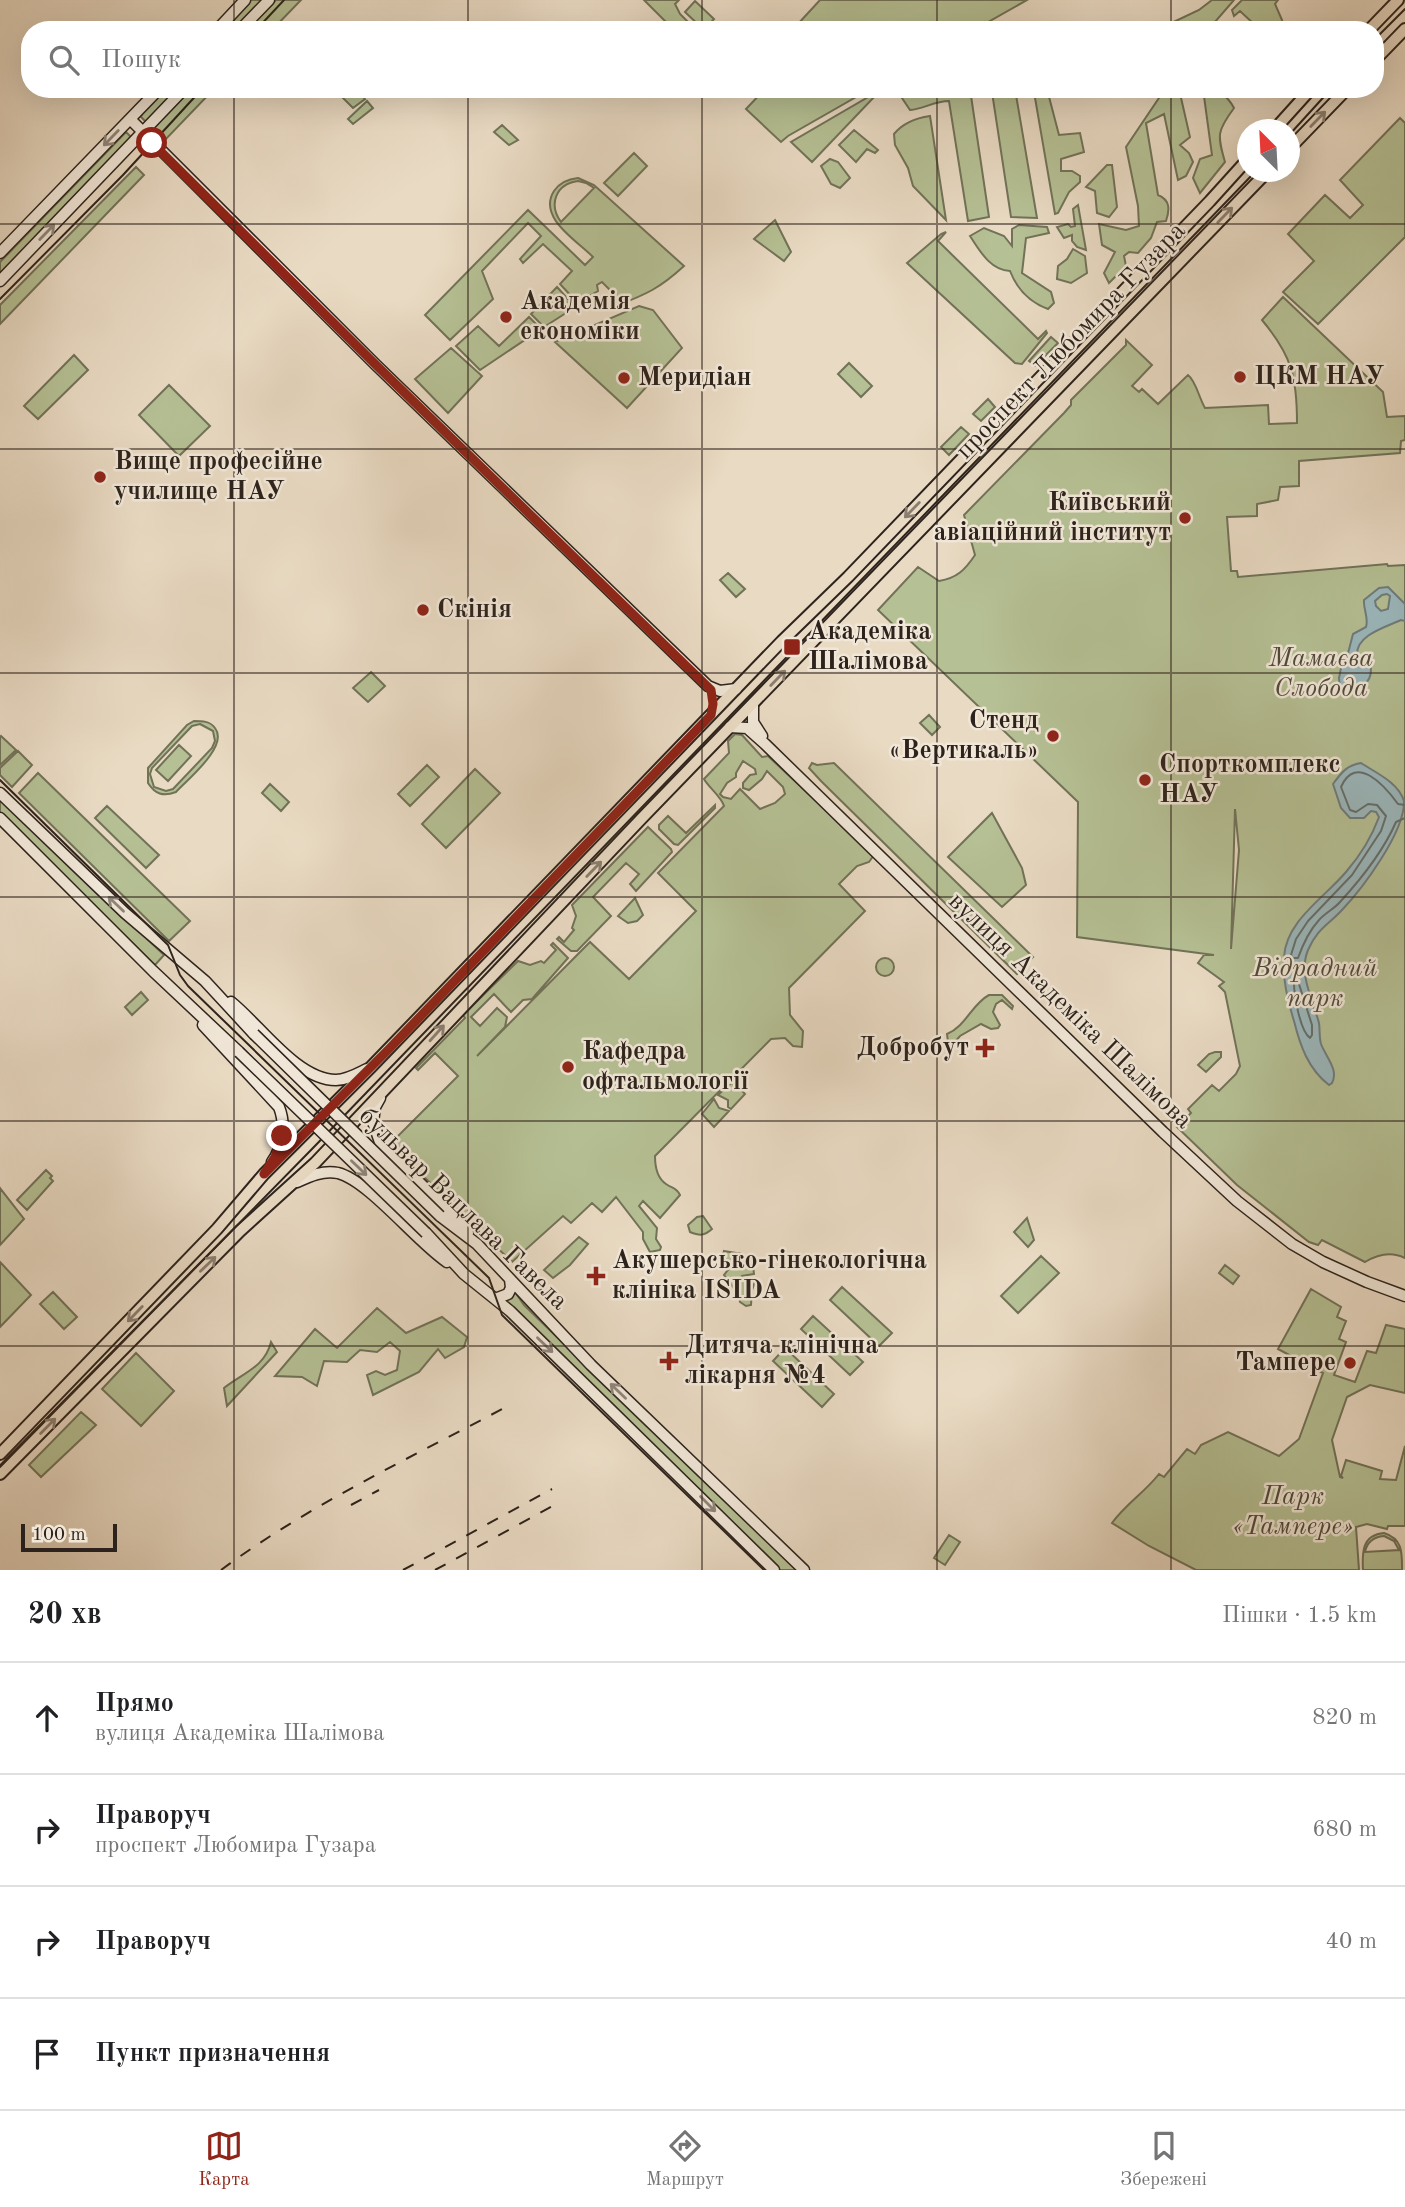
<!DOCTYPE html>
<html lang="uk">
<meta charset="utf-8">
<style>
:root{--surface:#fff;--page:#f2f2f2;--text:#202124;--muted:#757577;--line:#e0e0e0;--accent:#8f2418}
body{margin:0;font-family:"Old Standard TT",serif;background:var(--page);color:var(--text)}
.compass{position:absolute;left:1237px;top:119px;width:63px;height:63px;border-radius:50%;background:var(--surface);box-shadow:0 7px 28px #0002;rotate:336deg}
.scale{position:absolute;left:21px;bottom:18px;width:96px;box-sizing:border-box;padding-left:7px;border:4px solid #2d231c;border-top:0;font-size:19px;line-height:24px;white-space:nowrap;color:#2d231c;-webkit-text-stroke:5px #f1e7d8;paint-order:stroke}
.stop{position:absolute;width:21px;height:21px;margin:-16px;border:5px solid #8f2418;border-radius:50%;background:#fff}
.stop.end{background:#8f2418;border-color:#fff;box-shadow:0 2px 7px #0008}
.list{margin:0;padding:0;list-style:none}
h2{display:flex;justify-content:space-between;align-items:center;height:91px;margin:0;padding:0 28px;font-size:30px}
h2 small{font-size:23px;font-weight:400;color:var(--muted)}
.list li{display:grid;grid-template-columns:46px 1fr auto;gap:21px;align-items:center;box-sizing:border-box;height:112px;padding:0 28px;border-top:2px solid var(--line)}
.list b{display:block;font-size:26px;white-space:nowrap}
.list p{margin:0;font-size:23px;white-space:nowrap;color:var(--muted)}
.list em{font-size:23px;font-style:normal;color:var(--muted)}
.icon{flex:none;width:38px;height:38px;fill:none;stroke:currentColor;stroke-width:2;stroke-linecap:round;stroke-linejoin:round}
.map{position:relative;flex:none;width:1405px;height:1570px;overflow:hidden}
.search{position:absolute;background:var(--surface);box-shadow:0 7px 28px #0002;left:21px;right:21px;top:21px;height:77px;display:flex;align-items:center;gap:18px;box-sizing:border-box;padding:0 24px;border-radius:28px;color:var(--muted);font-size:26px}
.sheet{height:539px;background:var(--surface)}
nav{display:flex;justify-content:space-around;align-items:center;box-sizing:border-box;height:98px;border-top:2px solid var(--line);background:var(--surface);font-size:19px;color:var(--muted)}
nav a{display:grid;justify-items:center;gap:4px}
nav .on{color:var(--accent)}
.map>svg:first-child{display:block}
.green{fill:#b5c094;stroke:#717258;stroke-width:2;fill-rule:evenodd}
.water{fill:#9bb8bd;stroke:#6f7c7d;stroke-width:2;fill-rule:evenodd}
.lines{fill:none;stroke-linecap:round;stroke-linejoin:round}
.shore{stroke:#646e6c;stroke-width:2}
.secondary-casing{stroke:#2d231c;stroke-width:13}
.primary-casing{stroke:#2d231c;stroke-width:14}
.secondary{stroke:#f1e7d8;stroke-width:10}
.primary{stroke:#e9dac3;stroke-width:10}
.tram{stroke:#2d231c;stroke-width:2}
.rail{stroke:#2d231c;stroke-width:2;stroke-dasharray:12 12;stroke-linecap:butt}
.secondary-bridge-casing{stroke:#2d231c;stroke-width:13;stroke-linecap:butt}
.secondary-bridge{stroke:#f1e7d8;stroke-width:10}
.oneway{stroke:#8b7e70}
.oneway2{stroke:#8f857a}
.route{stroke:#8f2418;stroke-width:9}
.grid{fill:none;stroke:#2d231c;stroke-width:2;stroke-opacity:0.55}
.poi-dot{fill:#8f2418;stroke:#f1e7d8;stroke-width:2.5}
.labels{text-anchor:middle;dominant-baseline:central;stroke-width:5;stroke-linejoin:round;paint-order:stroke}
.poi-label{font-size:26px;font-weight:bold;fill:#2d231c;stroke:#f1e7d8;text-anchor:start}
.street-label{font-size:26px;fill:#2d231c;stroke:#f1e7d8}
.park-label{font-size:26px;font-style:italic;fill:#4f4a3a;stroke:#f1e7d8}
</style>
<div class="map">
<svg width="1405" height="1570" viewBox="0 0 1405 1570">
<rect width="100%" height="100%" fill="#e9dac3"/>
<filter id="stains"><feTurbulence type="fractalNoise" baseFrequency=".00286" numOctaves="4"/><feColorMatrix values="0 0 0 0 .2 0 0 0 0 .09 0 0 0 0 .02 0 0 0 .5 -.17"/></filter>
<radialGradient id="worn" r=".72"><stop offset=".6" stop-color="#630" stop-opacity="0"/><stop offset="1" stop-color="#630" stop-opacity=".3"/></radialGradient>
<path class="green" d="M250,0h15l-28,30h-15z
M276,0h25l-29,30h-25z
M644,0h35l-4,4 5,10 16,16h-22z
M820,0h207l-53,30h-171l-6,-5z
M1212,0h22l-26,30h-44l1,-4 34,-16z
M1242,0h36l-3,4 7,16 1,10h-33l5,-5 -15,-14 -6,5 -2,-6z
M695,1l19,18 -10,11 -19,-18z
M165,89h15l-34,33 -5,-5 1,-3z
M190,89h24l-48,50 -4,-1 -8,-11z
M334,89h22l9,10 -12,9z
M765,89h105l-82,47 -7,6 -35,-33z
M882,89h6l-13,7 -63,66 -21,-20z
M896,89h74l19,128 -21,4 -19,-120c-15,0 -25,8 -39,9z
M975,89h40l22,129 -26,-1 -19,-125 -16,2z
M1036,89h9l3,4 11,42 21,-2 4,19 -23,7v12h11l8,5v6l-11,10 -11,21 -3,1 -21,-122z
M1165,89h14l11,48 -10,8 9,8 4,9 -7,14 -8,4 -14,-66 -18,9 12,72c12,5 12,14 8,26l-9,1 -6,16 -13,15 -9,-1 -5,4 2,10 -17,17 -5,-10 11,-21 -13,-7 -3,-21 27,6 13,-4 -1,-20 -12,-59z
M1203,89c15,0 24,6 31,19 -17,23 -17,27 -9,54l-25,31 -7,-15 7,-19 12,-4z
M367,101l6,7 -20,16 -5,-5z
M930,116l16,104 -33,-34 -5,-18 -13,-23 -1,-11c9,-11 22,-16 36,-18z
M1400,118l5,5v114l-87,87 -35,-32 31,-31 -26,-27 37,-39 25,23 13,-13 -23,-25z
M502,125l16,15 -9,5 -15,-13z
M854,130l24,20 -3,3 -8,-4 -11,13 -17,-17z
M126,132l5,5 -131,142v-17z
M634,153l13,13 -29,30 -14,-13z
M830,159l8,3 12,16 -10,10 -9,-4 -10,-18z
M1107,165h5l5,42 -8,10 -12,-4 -2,-22 -9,-4z
M136,167l8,8 -144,149v-19z
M578,178l16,7 90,81c-24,22 -37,28 -68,40l-4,-14 -10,-10 -5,3 1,6 -26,15v-9l-12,-13 12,-13 -29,-27 -20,19 -3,-4 21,-23 -13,-13 -46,48 11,28 -43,41 -25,-25 103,-105 57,55 8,-8c-15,-16 -56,-39 -39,-66 6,-9 14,-12 24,-13zM578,181l8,2 8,5 -33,34c-13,-18 -5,-38 17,-41z
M1078,205l8,45 -9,-3 -5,-6v-6l-8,3 -7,-11 11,-3 3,3 4,-1 -2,-17z
M775,220l16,32 -7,9 -30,-22z
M1019,225l28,2 2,6 -23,5 -4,35 29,19 3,11 -6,6c-19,-7 -31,-20 -38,-38 -20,-1 -30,-20 -40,-35l14,-8 20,8 8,10v-17z
M946,232l-8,9 100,98 8,-8 1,2 -25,31 -7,-1 -108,-100 34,-29z
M1073,249l12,7 2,17 -16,10 -14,-4 1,-13 9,-7z
M557,287l12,13 -3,13 -22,14 -13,-13z
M1283,297l100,95 4,25 18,-1v24l-4,1 -1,12 -101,8v25l-19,1 -2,13 -21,4v12l-30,1 4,54h6l1,6 149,-13 1,2 17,-1v693c-14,-7 -27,-4 -40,4l-43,-22 -4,5 -9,-3 -72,-57 -60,-58 14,-14 -3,-4 24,-24 7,6 17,-17 4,-8 -15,-74 -6,-6 5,-4 -26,-19 6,-8h10l-137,-18 1,-135 -200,-192 40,-43 21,14c18,-3 26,-11 36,-26l-11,-40 100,-102 7,-8v-5l55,-55v-5l26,25 -20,21 7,6 3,-3 16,15 30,-29c8,6 11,23 17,33l63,-3 1,19 28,-1c0,-46 -5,-67 -35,-103zM1235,809l4,41 -8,99z
M639,306l14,4 29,38 -55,60 -72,-66z
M529,317l12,12 -61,41 -24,-24 22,-20 21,20z
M1051,337l7,6 -23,23 -6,-5z
M451,348l31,28 -34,37 -33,-34z
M74,355l14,15 -50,49 -14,-13z
M849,363l23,23 -11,11 -23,-23z
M169,385l41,41 -31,30 -40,-41z
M988,399l7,8 -14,14 -8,-7z
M961,427l8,7 -20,21 -8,-8z
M728,573l17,16 -9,8 -16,-17z
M371,672l14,14 -17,16 -15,-14z
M929,715l11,12 -8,8 -12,-12z
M194,721c8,0 16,0 21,7 14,18 -27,51 -39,64 -13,5 -21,2 -28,-9v-15l39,-43zM200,724l13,7 2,10 -3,7 -39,41 -7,2 -12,-4 -4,-13 2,-6 40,-42z
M735,734l7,1 20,22 6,-1 106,99 -5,7 -12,4 -18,18 26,27 -76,77 1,27 13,16 -1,16 -9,-1 -8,-8 -14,1 -116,117c0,9 2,22 11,28 7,5 10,3 14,11l-20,23 -17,-17 -4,5 18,22 -1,11 5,8 -1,3 -10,2 -7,-13v-7l-27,-35 -14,15 -10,-9 -21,20 -8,-7 -51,46 -122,-118 68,-68 -23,-23 -17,17 -2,-2 49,-50 -2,-3 55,-54 12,4 11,-4 3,2 12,-13 -5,-5 2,-2 15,15 -36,41 -9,1 -12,12 -17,-18 -23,23 9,9 17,-18 10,9 -2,10 -28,29 113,-114 39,37 67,-68 -38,-38 66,-67c-3,-10 -15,-18 -20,-27l25,-26 -1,-12zM743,761l12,8 1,5 -6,1 -7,8v5l6,2 13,-11 5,-8 16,16 2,7 -10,9 -15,6 -20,-20 -9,10 -8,-2 -3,-3 7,-11 9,-6v-4z
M1,736l15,14 -16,15v-28z
M179,745l12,11 -23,25 -12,-11z
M18,751l14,14 -20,22 -12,-12v-7z
M812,763l5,2 17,-2 199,194 -16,17 -196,-193 -12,-13z
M427,765l12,12 -29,29 -12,-12z
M475,769l25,24 -54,55 -24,-24z
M38,773l152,148 -21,20 -150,-148z
M270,784l19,18 -8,9 -19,-18z
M0,799l164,156 -9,10 -155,-152z
M715,805v3l-37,37 -4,-1 -15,-15v-4l9,-9 18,17z
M107,806l52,49 -13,13 -51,-50z
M992,813l30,55 4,17 -24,22 -54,-50z
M648,827l23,22 1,3 -36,39 -6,-7 9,-10 -13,-11 -33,34 18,19 -34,35h-6l-14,-12 2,-2 5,5 10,-12 -2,-2 4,-12 -4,-11z
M635,898l8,17 -6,6 -9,2 -10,-7z
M876 967a9 9 0 1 1 18 0a9 9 0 1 1-18 0Z
M141,992l7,8 -16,15 -7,-8z
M989,995h13l11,11 -1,3 -10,-9 -6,4 -3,8 7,13 -2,3 -7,1 -10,-5 -21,12 -6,7 -6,-1 -1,-8c19,-8 25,-30 42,-39z
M1215,1052h6v5l-15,15 -8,-7 11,-11z
M731,1083l5,1 9,10 -14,15 -3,-2v-7l-10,-5z
M714,1099l5,9 10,3 -15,16 -12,-13z
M46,1170l6,6 -2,2 3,3 -26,29 -10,-10z
M0,1188l24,31 -24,26z
M703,1216l9,13c-8,7 -12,7 -22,3l-2,-7 9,-8z
M1027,1218l7,22 -6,7 -14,-15z
M579,1237l9,7 -18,21 -17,13 -9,-8z
M724,1251l18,3 11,12 1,8 -12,2 -3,4 11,-1 5,3 -3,8 -1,15 -5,1 -6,-4 -1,-7 -15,-20 7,-9 -9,-9z
M1041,1256l18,17 -41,40 -17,-17z
M0,1262l31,33 -31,32z
M1225,1265l14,11 -6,8 -14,-11z
M842,1287l50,46 -13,13 -49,-46z
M513,1289l11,16 273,265h-17l-278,-268z
M1311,1289l30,18 -4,10 9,4 -7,18 7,3 -12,33 21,7 12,-31 9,2 10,-28 19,4v64l-35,-8 -23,12 -15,43 8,37 3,1 -2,-2 5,-16 36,11 -2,8 16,1 9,-34v80h-17l-1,3 -20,-5 -11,3 3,43h-163l-47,-24 -37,-23c14,-19 33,-31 47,-49l5,3 23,-28 8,5 6,-9 27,-13 51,24 20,-17 24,-66 -45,-24z
M53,1292l24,25 -13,12 -24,-25z
M377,1308l29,25 36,-16 25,20 -3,10 -19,11 -7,-9 -19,23 -46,23 -6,-20 9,-4 9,4 12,-5 3,-19 -10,-9 -13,10 -17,-2 -13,12 -23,-1 -7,25 -15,-9 -27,-1 40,-47 22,19z
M813,1316l50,46 -13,13 -49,-46z
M271,1342l6,10 -50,54 -3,-18c19,-15 41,-21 47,-46z
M785,1348l49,46 -12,13 -49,-46z
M136,1353l38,38 -33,35 -39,-37z
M81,1412l15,13 -55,52 -12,-12z
M1384,1533c19,6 18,20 18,37h-39c-1,-18 -1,-35 21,-37zM1384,1536l10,5 5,9 -34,2c2,-10 8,-15 19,-16z
M949,1535l11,7 -15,23 -11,-7z"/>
<path class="water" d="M1388,587l17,17v17l-4,-1c-15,7 -45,15 -44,35l13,8c5,21 -12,29 -30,26l-1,-11 3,-15 4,-2 7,-27 13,-7c3,-9 -3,-18 -2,-27l15,-12zM1387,594l3,2 -2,13 -7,2 -5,-5 -1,-5 7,-6z
M1361,763c15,10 37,19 43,38 1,31 -42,88 -62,109 -14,15 -25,19 -34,40 -10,24 5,50 11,73 1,6 0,14 2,21 5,13 18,26 11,39l-3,2c-21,-16 -29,-40 -35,-64 -6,-19 -12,-44 -10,-64 2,-36 40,-59 62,-85 13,-15 26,-36 33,-55l-3,-5 -5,-1 -7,7h-14l-9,-10 -8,-24c8,-11 14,-19 28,-21z"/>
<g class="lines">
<path class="shore" d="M1405,805l-7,-1c-13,-18 -42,-51 -57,-17l9,23 6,2 12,-8 9,1 9,11 -5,15 -29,44 -44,46 -12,18 -5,16 2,3h5c5,-14 11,-27 21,-38 6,-7 15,-11 21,-18 22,-24 43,-50 56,-80l9,-4
M1298,981l14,44v10l-2,3c-10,-7 -16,-43 -16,-55z"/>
<defs>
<path id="secondary" d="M217,30l28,-30
M240,30l29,-30
M130,119l246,246 332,321 12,5 16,-2
M0,253l159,-164
M0,281l184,-192
M753,704v18l9,14
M730,727l17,1 18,16 398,388 74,69 55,43 31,18 44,20 38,14
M0,793l125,120 80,68 49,53
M0,818l153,153 86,81
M231,1002c29,23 66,78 105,78 11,0 21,-6 31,-11
M203,1025l76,82c7,18 4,40 -7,55
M380,1098l-5,9 -2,15 8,23 79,77 8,11
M297,1182c13,-6 26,-12 41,-9 31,8 79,69 109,89
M440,1216l37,28 114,121 213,205
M426,1233l38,41 46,37 264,259
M495,1299l13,-5 3,-6 -1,-9"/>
<path id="primary" d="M1369,30l29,-30
M1375,60l30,-31
M1274,130l37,-41
M1290,148l57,-59
M0,1454l217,-225 47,-55 107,-107 411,-426 66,-64 362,-376 38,-42
M0,1474l240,-243 75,-68 327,-345 625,-646"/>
</defs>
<use href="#secondary" class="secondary-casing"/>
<use href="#primary" class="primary-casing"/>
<use href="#secondary" class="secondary"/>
<use href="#primary" class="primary"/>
<path class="tram" d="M256,30l28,-30
M1375,39l30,-30
M1290,134l41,-45
M0,299l123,-124 79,-86
M0,780l168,165 12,30 8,11 301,292 13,37 262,255
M0,1467l312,-318 943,-977"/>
<path class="rail" d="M351,1505l28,-15
M221,1570c88,-65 189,-112 285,-163
M403,1570l149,-81
M435,1570l123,-67"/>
<defs>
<path id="secondary-bridge" d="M254,1034l186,182
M239,1052l187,181"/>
</defs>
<use href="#secondary-bridge" class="secondary-bridge-casing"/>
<use href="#secondary-bridge" class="secondary-bridge"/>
</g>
<defs><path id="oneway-shaft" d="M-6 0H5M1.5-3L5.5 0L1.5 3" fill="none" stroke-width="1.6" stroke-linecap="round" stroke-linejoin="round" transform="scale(1.75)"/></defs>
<g class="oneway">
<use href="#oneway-shaft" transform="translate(1318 119) rotate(-46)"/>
<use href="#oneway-shaft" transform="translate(1225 215) rotate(-46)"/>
<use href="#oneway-shaft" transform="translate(912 510) rotate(134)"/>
<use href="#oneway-shaft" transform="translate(778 678) rotate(-46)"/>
<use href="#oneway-shaft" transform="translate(594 869) rotate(-46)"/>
<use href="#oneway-shaft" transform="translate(437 1033) rotate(-48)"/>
<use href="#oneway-shaft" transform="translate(208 1264) rotate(-44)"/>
<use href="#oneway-shaft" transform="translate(135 1314) rotate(134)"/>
<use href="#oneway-shaft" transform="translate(48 1426) rotate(-45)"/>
</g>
<g class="oneway2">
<use href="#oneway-shaft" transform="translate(111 138) rotate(134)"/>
<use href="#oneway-shaft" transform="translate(47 232) rotate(-46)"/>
<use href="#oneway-shaft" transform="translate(116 904) rotate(-136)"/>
<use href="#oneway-shaft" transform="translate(359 1168) rotate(44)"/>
<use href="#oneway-shaft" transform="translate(545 1345) rotate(44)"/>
<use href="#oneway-shaft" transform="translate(618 1391) rotate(-136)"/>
<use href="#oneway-shaft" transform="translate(708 1504) rotate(45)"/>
</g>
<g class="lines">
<path class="route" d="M152,143l224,222 335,325 2,14 -2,11 -323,335 -124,124 11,-17 7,-21"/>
</g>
<path class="grid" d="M234,0v30M468,0v30M702,0v30M937,0v30M1171,0v30M234,89v1481M468,89v1481M702,89v1481M937,89v1481M1171,89v1481M0,224h1405M0,449h1405M0,673h1405M0,897h1405M0,1121h1405M0,1346h1405"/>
<g class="poi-dot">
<circle cx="506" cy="317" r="7"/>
<circle cx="1240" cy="377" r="7"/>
<circle cx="624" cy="378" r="7"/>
<circle cx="100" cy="477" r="7"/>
<circle cx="1185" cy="518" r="7"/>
<circle cx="423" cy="610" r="7"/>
<rect x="783" y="638" width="18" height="18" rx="3.5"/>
<circle cx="1053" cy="736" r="7"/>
<circle cx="1145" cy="780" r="7"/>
<path d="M981.5 1037.5h7v7h7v7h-7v7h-7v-7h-7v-7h7z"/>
<circle cx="568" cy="1067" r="7"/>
<path d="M592.5 1265.5h7v7h7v7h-7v7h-7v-7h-7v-7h7z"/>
<path d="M665.5 1350.5h7v7h7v7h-7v7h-7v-7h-7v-7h7z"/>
<circle cx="1350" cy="1363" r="7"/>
</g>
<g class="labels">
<g class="poi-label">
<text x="520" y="302">Академія<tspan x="520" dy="30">економіки</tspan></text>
<text x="1254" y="377">ЦКМ НАУ</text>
<text x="638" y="378">Меридіан</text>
<text x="114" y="462">Вище професійне<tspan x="114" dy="30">училище НАУ</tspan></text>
<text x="1171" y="503" text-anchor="end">Київський<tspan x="1171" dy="30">авіаційний інститут</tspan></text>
<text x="437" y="610">Скінія</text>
<text x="808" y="632">Академіка<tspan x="808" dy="30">Шалімова</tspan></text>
<text x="1039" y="721" text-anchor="end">Стенд<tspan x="1039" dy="30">«Вертикаль»</tspan></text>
<text x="1159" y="765">Спорткомплекс<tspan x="1159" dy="30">НАУ</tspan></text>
<text x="969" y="1048" text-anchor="end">Добробут</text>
<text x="582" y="1052">Кафедра<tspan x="582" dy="30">офтальмології</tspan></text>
<text x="612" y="1261">Акушерсько-гінекологічна<tspan x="612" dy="30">клініка ISIDA</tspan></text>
<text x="685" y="1346">Дитяча клінічна<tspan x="685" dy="30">лікарня №4</tspan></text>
<text x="1336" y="1363" text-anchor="end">Тампере</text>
</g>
<g class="street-label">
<text transform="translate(1071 341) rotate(-46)">проспект Любомира Гузара</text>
<text transform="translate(1070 1011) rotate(44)">вулиця Академіка Шалімова</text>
<text transform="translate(463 1209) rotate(44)">бульвар Вацлава Гавела</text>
</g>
<g class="park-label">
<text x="1321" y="659">Мамаєва<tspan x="1321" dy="30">Слобода</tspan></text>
<text x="1315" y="969">Відрадний<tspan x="1315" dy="30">парк</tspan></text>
<text x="1293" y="1497">Парк<tspan x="1293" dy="30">«Тампере»</tspan></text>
</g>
</g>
<rect width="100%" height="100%" filter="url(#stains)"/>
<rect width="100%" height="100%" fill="url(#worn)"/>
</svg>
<svg class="compass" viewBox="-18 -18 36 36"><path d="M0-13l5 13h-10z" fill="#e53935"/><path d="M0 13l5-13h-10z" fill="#757577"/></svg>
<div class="scale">100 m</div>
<div class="stop" style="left:152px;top:143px"></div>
<div class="stop end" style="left:282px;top:1136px"></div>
<div class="search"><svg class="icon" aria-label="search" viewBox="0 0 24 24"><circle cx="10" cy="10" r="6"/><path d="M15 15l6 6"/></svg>Пошук</div>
</div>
<section class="sheet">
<h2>20 хв<small>Пішки · 1.5 km</small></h2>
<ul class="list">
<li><svg class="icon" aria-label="ahead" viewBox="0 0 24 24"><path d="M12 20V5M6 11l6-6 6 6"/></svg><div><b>Прямо</b><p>вулиця Академіка Шалімова</p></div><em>820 m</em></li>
<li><svg class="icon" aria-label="right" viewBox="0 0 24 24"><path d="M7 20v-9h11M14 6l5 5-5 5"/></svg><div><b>Праворуч</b><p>проспект Любомира Гузара</p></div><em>680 m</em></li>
<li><svg class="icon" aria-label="right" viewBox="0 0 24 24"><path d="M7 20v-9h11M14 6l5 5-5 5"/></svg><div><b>Праворуч</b></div><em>40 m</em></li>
<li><svg class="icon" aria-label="arrive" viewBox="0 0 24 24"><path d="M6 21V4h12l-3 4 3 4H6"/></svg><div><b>Пункт призначення</b></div></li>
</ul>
</section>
<nav>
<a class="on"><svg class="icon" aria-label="map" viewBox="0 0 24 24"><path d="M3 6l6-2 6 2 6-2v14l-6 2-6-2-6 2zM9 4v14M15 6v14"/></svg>Карта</a>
<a><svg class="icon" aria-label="directions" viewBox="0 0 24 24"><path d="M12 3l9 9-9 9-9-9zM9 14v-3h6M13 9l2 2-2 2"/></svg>Маршрут</a>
<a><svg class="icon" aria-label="saved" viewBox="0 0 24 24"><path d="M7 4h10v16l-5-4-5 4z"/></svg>Збережені</a>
</nav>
